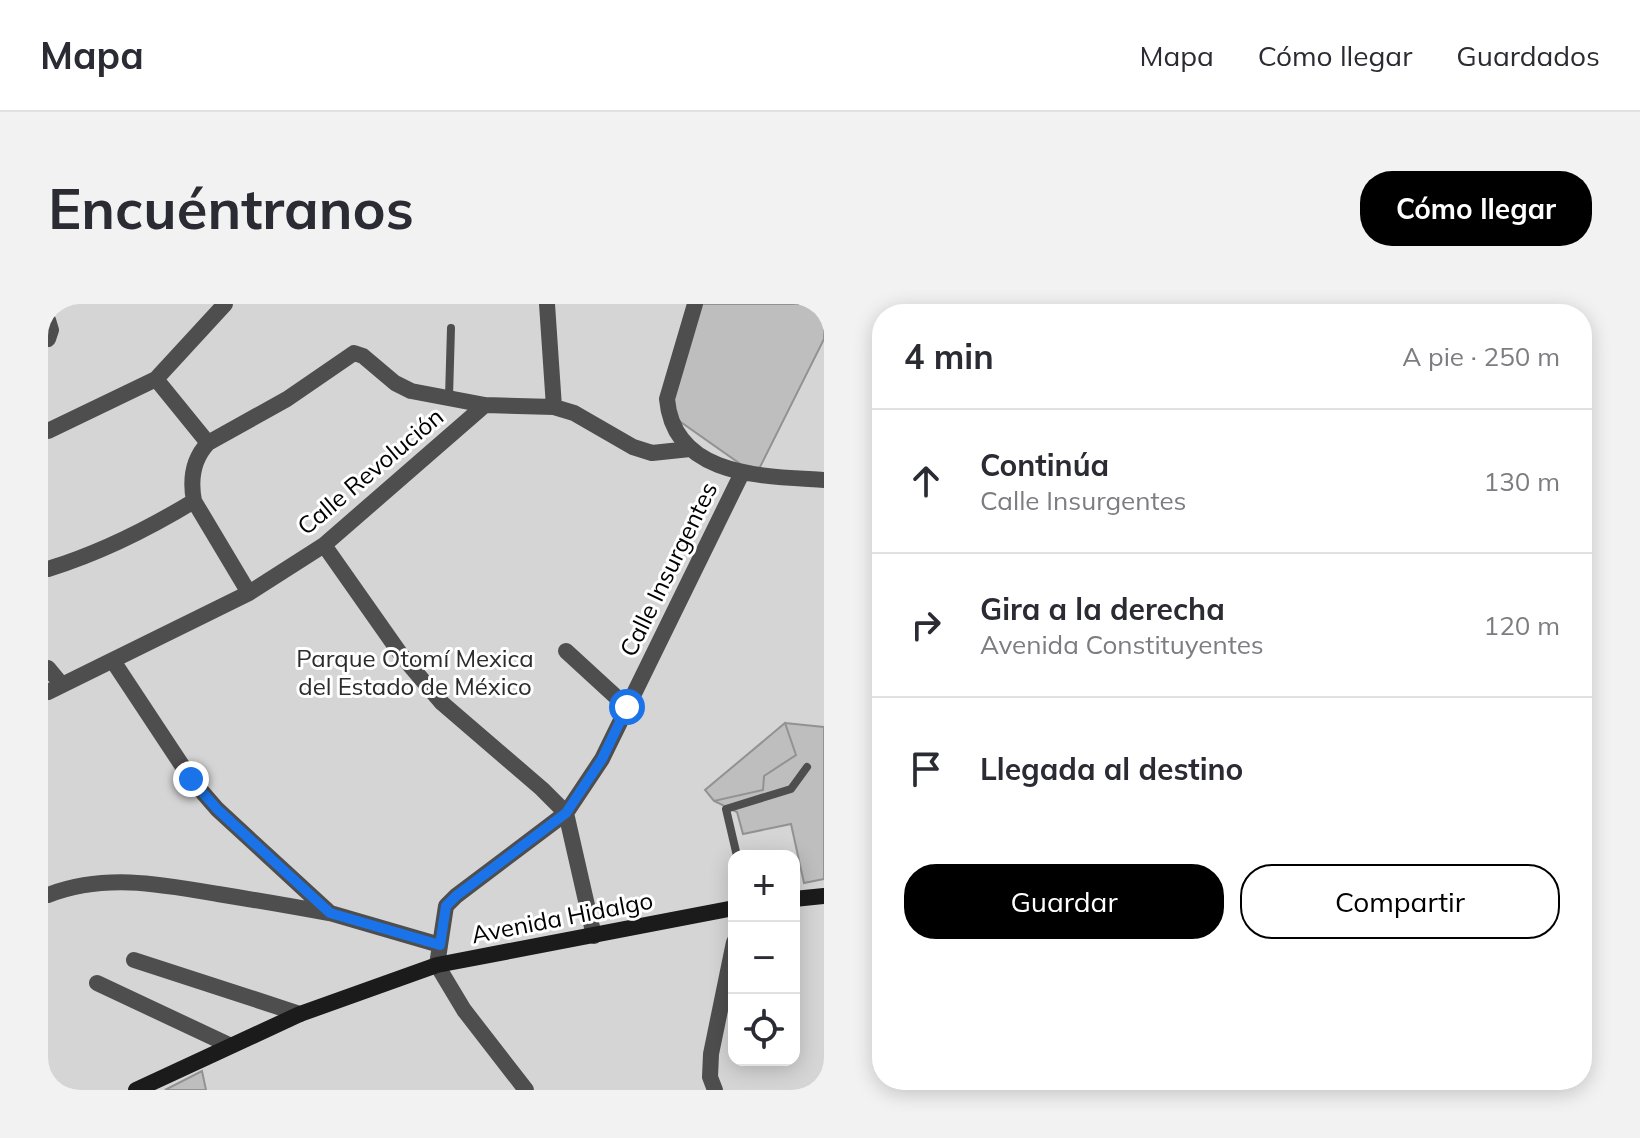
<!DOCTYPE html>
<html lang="es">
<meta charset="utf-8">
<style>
:root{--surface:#fff;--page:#f2f2f3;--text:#2b2b33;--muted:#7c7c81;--line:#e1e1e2;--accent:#000}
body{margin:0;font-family:Mulish,sans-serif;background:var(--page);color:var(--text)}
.controls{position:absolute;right:24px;bottom:24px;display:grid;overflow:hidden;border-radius:16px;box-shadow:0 4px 20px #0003}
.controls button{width:72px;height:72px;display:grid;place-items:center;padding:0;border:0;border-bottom:2px solid var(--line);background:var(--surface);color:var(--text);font:40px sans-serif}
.stop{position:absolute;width:24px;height:24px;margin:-18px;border:6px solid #1a73e8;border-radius:50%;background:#fff}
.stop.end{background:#1a73e8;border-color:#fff;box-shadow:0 2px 8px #0008}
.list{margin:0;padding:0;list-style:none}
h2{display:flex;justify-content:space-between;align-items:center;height:104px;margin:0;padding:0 32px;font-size:34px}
h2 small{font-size:26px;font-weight:400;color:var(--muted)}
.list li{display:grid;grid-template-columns:52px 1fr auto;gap:24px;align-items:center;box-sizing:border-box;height:144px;padding:0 32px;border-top:2px solid var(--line)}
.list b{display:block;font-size:30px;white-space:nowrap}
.list p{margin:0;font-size:26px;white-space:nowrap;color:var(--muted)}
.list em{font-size:26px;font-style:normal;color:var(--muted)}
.actions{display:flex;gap:16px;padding:24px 32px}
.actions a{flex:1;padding:18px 0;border:2px solid var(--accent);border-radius:32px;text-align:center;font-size:28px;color:var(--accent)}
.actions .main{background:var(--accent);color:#fff}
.icon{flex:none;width:44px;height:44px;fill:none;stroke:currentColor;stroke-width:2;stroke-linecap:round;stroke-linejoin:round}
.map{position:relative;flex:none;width:776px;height:786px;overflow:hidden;border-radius:32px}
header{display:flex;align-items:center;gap:48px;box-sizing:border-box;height:112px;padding:0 40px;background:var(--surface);border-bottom:2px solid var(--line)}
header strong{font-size:38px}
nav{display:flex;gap:44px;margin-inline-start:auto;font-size:28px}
.intro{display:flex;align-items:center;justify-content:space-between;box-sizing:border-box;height:192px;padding:0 48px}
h1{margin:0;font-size:56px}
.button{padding:20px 36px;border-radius:32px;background:var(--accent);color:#fff;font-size:28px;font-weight:700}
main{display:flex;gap:48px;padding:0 48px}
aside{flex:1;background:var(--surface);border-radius:32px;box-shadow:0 4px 20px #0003}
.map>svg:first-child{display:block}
.green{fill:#d5d5d5;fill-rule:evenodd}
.building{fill:#bebebe;stroke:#929292;stroke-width:2}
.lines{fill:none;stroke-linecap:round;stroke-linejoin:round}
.lane{stroke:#4e4e4e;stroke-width:8}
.street{stroke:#4e4e4e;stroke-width:16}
.secondary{stroke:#1b1b1b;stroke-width:16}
.route{stroke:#1a73e8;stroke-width:10}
.labels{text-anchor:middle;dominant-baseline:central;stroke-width:6;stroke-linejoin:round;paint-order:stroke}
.street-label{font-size:24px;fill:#000;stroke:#fff}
.park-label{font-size:24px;fill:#2c2c2c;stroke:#fff}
</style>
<header>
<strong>Mapa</strong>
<nav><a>Mapa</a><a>Cómo llegar</a><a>Guardados</a></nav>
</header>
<div class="intro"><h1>Encuéntranos</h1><a class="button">Cómo llegar</a></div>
<main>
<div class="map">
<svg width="776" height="786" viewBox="0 0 776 786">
<rect width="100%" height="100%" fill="#fff"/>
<path class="green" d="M0,0h776v786h-776zM686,552h60v204h-60z"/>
<path class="building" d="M648,0h128v35l-68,136 -88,-62z
M737,419l39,4v152l-20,4 -13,-59 -48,10 -6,-22 -23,-11 -9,-11z
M737,419l11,32 -32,21 -1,14 -49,11 -9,-11z
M154,767l4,19h-41z"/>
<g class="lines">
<path class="lane" d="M401,93l2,-69
M689,552l-11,-47 65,-20 16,-22"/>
<path class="street" d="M499,0l7,103
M647,0l-28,95c7,79 98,77 157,81
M0,16l3,10 -3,9
M108,75l52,64
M0,127l108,-52 69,-75
M146,197l55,92
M276,241l78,111 40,47 100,86 24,24 28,123
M0,265c52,-16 100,-40 146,-68 -4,-21 -1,-42 14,-58l79,-44 67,-46 9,3 32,27 16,8 74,14 69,2 20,6 59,34 19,6 38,-4
M518,347l61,56
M65,357l78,118 26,30 113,104 110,32
M0,364l14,17
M0,388l201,-99 75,-48 161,-140
M0,591c56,-22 113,-11 170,-1 37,6 73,12 110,19
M86,656l166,54
M49,679l132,62
M478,786l-62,-80 -27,-45 9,-59 10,-10 110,-83 36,-54 140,-286
M667,786l-5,-13 1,-23 23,-112"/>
<path class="secondary" d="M746,595l30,-3
M88,786l164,-76 137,-49 297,-57"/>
</g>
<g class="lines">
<path class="route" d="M143,475l26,30 113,104 110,32 6,-39 10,-10 110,-83 36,-54 25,-52"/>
</g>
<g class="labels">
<g class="street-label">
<text transform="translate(322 167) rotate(-40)">Calle Revolución</text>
<text transform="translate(620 265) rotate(-64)">Calle Insurgentes</text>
<text transform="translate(514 613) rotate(-11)">Avenida Hidalgo</text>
</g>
<g class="park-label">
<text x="367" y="354">Parque Otomí Mexica<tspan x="367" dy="28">del Estado de México</tspan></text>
</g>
</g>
</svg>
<div class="controls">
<button>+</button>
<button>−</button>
<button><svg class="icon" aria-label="locate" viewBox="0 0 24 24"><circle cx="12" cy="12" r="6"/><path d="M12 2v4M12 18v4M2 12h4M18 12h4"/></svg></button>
</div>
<div class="stop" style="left:579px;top:403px"></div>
<div class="stop end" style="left:143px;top:475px"></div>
</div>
<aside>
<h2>4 min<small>A pie · 250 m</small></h2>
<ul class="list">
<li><svg class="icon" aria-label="ahead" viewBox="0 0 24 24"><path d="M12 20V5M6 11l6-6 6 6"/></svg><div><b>Continúa</b><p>Calle Insurgentes</p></div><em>130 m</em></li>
<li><svg class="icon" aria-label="right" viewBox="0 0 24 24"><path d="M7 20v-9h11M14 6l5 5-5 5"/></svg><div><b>Gira a la derecha</b><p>Avenida Constituyentes</p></div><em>120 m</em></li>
<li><svg class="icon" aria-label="arrive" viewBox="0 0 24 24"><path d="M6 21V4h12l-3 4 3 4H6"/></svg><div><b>Llegada al destino</b></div></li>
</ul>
<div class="actions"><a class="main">Guardar</a><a>Compartir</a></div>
</aside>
</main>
